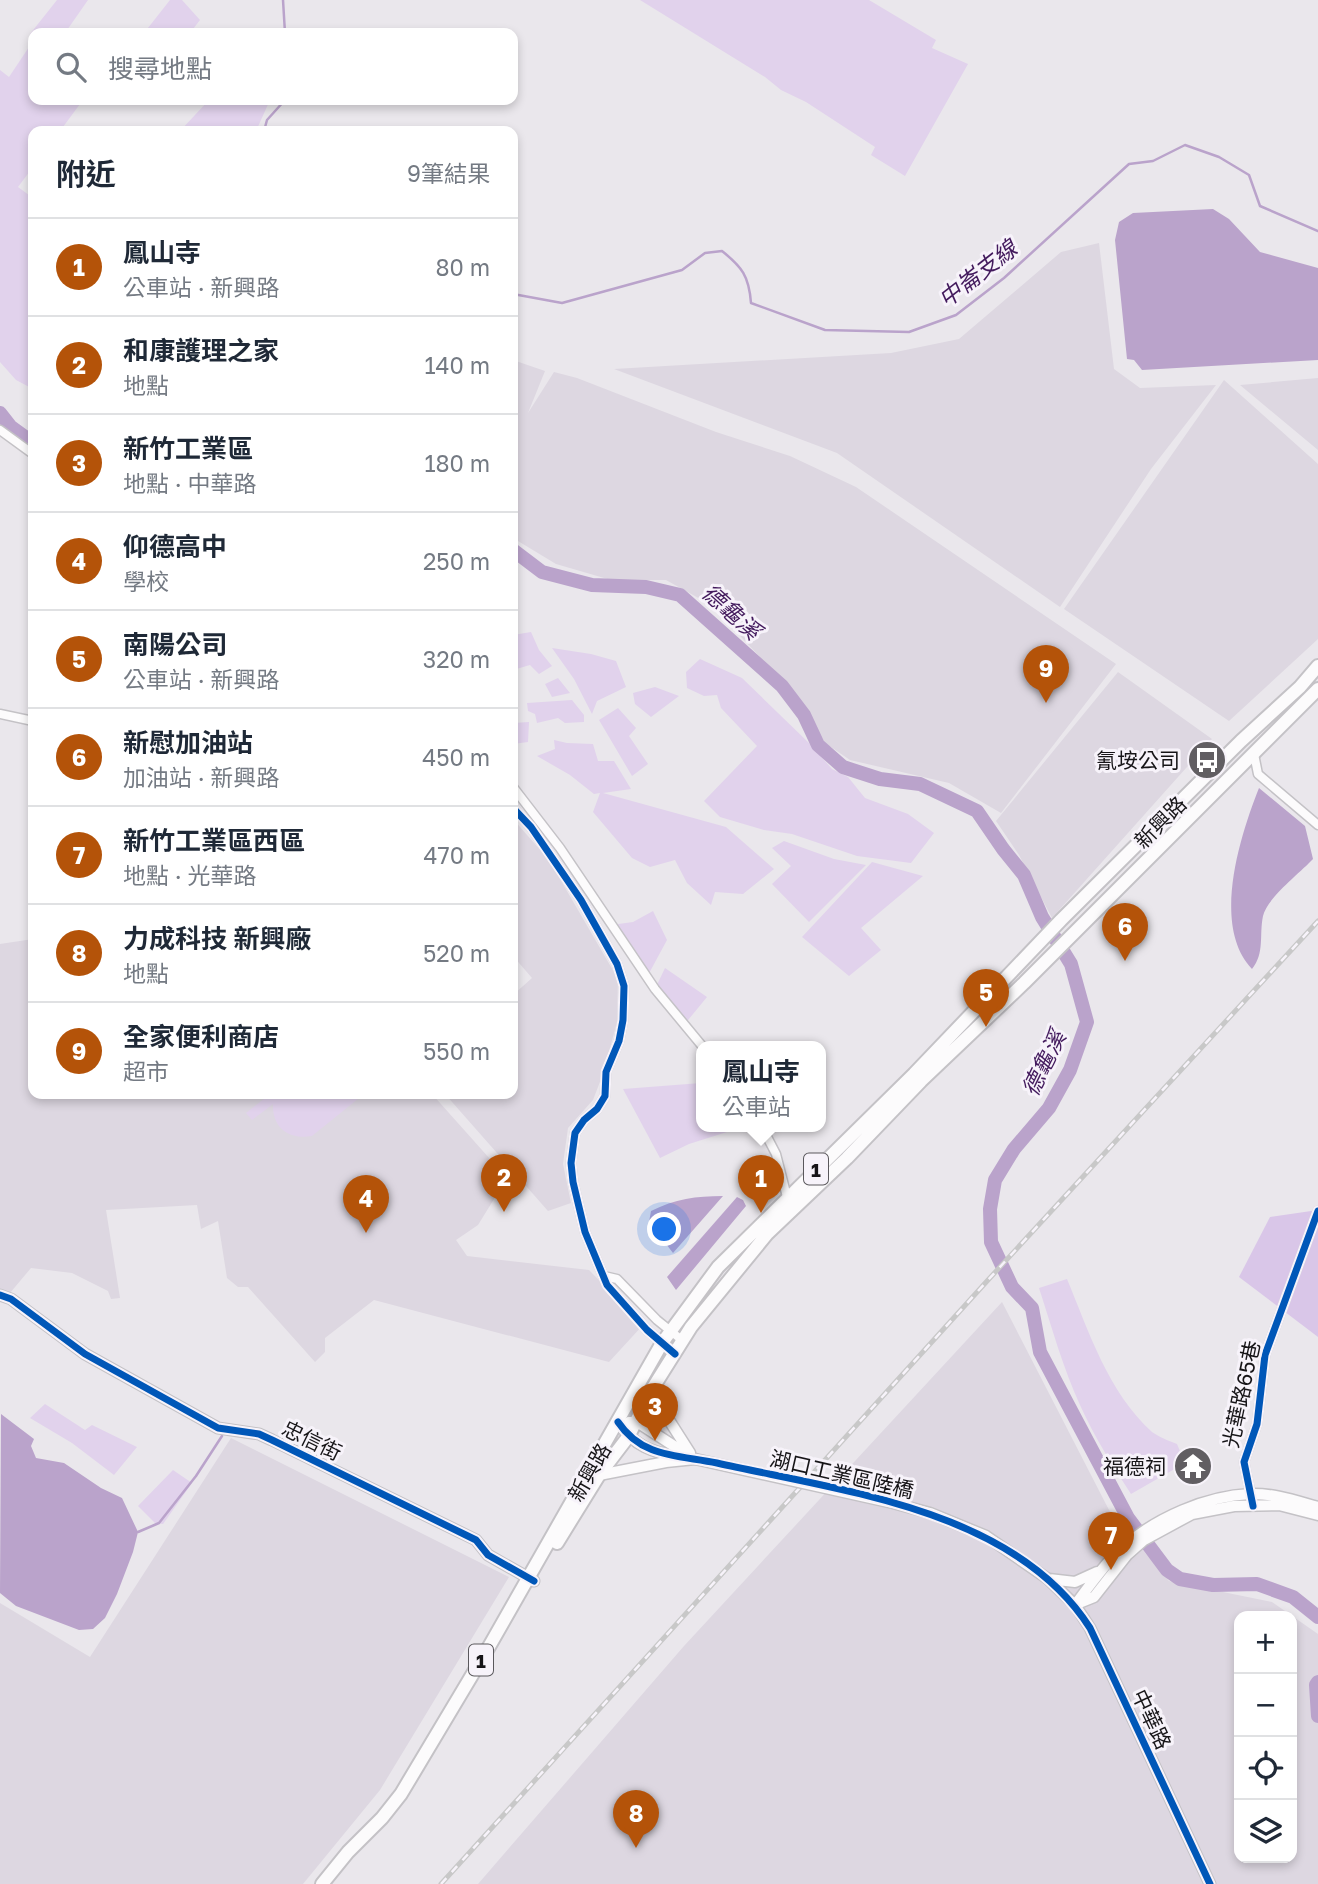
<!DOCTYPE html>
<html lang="zh-TW">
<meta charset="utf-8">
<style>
:root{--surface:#fff;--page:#f2f2f3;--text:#1f2937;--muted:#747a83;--line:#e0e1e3;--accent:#b45309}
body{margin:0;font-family:"Golos Text","Noto Sans TC",sans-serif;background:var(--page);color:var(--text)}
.controls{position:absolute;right:21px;bottom:21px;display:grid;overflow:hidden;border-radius:14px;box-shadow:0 4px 10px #0003}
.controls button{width:63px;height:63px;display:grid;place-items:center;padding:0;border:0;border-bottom:2px solid var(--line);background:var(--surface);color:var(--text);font:35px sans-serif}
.you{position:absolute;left:665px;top:1230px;width:24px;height:24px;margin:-18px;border:5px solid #fff;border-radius:50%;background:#1a73e8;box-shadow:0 0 0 10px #1a73e833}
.badge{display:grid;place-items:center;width:46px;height:46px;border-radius:50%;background:var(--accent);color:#fff;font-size:23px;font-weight:700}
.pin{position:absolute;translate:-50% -58px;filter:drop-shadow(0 2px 4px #0008)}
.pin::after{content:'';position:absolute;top:37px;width:24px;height:21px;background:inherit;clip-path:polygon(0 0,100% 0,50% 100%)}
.popup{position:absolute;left:696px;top:1041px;width:130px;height:91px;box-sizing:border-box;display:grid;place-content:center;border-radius:14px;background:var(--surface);filter:drop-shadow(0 2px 5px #0005);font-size:23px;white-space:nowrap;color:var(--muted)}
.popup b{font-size:26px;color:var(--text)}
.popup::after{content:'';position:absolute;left:50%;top:100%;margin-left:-14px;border:14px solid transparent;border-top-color:var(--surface)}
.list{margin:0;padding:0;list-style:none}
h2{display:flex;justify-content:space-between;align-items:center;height:91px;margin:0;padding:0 28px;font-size:30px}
h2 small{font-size:23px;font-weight:400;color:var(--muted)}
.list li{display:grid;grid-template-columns:46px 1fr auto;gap:21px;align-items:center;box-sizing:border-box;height:98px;padding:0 28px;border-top:2px solid var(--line)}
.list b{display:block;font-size:26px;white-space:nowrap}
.list p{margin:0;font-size:23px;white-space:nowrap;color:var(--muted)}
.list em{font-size:23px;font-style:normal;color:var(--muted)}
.icon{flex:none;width:38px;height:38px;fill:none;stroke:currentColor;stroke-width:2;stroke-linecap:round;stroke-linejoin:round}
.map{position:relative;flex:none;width:1318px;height:1884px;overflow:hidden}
.search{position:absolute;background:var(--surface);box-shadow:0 4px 10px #0003;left:28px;top:28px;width:490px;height:77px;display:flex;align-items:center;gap:18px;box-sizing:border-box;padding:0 24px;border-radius:14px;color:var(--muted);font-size:26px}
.panel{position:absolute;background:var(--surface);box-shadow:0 4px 10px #0003;left:28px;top:126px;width:490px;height:973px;border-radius:14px}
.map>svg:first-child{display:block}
.built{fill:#ddd7e1;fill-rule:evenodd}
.green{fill:#e1d2ec}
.forest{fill:#d9c6e8}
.water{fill:#baa3cb}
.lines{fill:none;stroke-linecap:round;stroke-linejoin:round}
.stream{stroke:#baa3cb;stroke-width:2.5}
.river{stroke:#baa3cb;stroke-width:14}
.minor-casing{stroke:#c4c2c6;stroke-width:11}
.tertiary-casing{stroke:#c4c2c6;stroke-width:13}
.primary-casing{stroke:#c4c2c6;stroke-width:16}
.minor{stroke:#fcfbfc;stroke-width:8}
.tertiary{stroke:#fcfbfc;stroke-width:10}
.primary{stroke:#fcfbfc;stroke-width:12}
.rail-casing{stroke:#c8c8c8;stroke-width:5}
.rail{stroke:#f7f3fa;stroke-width:2.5;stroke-dasharray:8;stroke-linecap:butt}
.tertiary-bridge-casing{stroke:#c4c2c6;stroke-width:13;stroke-linecap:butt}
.tertiary-bridge{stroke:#fcfbfc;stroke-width:10}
.cycleway-casing{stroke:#f7f3fa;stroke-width:11}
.cycleway{stroke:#0057b8;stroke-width:7}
.labels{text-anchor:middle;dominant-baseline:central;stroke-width:6;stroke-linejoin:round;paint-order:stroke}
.shield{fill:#f7f3fa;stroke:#5a585c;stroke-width:2}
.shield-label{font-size:19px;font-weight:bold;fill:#171518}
.poi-label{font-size:21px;fill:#171518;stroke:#f7f3fa;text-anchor:end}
.street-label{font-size:21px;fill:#171518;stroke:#f7f3fa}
.water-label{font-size:23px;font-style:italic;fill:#431a5d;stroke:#f7f3fa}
</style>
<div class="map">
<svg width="1318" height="1884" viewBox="0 0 1318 1884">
<rect width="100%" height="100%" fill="#eae7ec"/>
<path class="built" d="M1099,243l15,126 26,19 76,-3 -65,84 -91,138 -223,-154 -223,-84 277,-16 68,-14 102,-87z
M513,360l32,11 -17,42 26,-41 23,6 139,54 74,24 66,31 260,177 -115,149 -52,-30 -99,-23 -25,-17 -33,-52 -81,-86 -45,-25h-55l-55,-16 -43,-26z
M1318,378v72l-78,-65z
M1224,380l94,84v175l-89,82 -165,-112z
M1118,672l94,67 -160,179 -33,-63 -23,-34z
M513,819l36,41 69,119 -1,43 -14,52 -10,26 -25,28 -5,36 8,39 -23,8 -103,-117h68v-99l19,-17 -19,-22z
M33,939v155h399l75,84 -29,47 -22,15 11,16 122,14 54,55 -34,37 -235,-62 -49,38v14l-10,10 -67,-75h-10l-11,-9 -9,-57 -17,8 -4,-24 -91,5 14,88 -9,1 -3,-8 -36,-18 -41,-5 -21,25 -10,-1v-348z
M1002,1302l107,208 60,71 103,21 46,32v250h-840l206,-238zM1239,1616h53v242h-53z
M231,1438l278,139 -129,213 -77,94h-303v-281l90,54z"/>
<path class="green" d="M57,0h31l-23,33h-32v3l-3,-2z
M170,0h12l18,20 -10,13h-46z
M640,0h229l67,40 -4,8 36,16 -63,112 -34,-21 4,-8 -69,-45 -25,-12 -16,-13z
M31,44l2,2v54h50l-23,31h-27v36l-15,20 15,11v191l-17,-9 -16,-18v-292l9,7z
M209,100h61l-14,31h-76z
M531,632l8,18 13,16 -13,8 -9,-9 -17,5v-35z
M552,648l39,6 25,7 10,26 -29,14 -5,13 -18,-35z
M700,659l42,19 67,65 23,26 16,8 17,21 43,16 26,19 -23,30 -54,-7 -65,-22 -28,-4 -44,-13 -16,-16 53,-55 -36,-38 -4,-13 -13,1 -17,-8 -1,-16z
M558,678l12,15 -18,4 -7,-13z
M655,687l24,9 -28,21 -16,-13 -2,-11z
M572,700l12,15v7l-19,1 -7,-5 -21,5 -2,-9 -7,-3 -1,-8z
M618,708l18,20 -7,8 19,28 -16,12 -33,-56z
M529,722l-1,20 -15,2v-21z
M554,740l13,3 26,1 5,17h16l17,28 -28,4 123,34 48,42 -31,25 -28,-2 -4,13 -24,-22 -12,-23 -25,7 -18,-9 -39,-46 7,-19 -6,1 -24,-19 -33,-19 18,-7z
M784,841l50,18 32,6 -57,57 -37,-38 19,-18 -19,-18z
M872,862l51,14 -62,52 20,22 -32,26 -47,-39z
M653,911l14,29 -20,37 -36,-52 22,-3z
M665,968l42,29 -23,28 -29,-36z
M701,1083l1,44h23l2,5 -38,12 -29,14 -37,-69z
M270,1094h94l-52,42c-23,4 -40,-8 -39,-32l-21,16 -6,-7z
M1067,1279c22,53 41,113 85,153 7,5 17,9 25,12l8,19 -54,31c-19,-29 -37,-58 -51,-89 -17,-37 -28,-77 -41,-117z
M45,1404l40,26 7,-5 45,22 -23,28 -42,-32 -42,-25z
M173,1470l19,13 -29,41 -8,-1 -17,-17z"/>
<path class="forest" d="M1318,1210v127l-79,-60 31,-60z"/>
<path class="water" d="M1213,209l16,10 31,33 58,16v92l-176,10 -8,-10 -7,-1 -12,-119 4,-18 14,-9z
M1259,788l46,38 8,33c-13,14 -46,39 -50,57 -4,19 2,37 -11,53 -41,-43 -12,-133 7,-181z
M723,1196l-50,57 -24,-31 2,-11c24,-12 45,-15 72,-15z
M737,1197l6,3 3,6 -70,84 -9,-13z
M1,1414l33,25 -3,7 5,12 28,5 37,25 21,10 16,34 -5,20 -16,42 -12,24 -12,11 -14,1 -63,-24 -16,-13z"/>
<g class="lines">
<path class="stream" d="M283,0l2,33
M264,131l3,-11 18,-20
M513,294l49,9 120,-33 23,-17 17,-2c20,16 27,25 29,52l74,27 84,2 47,-17 48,-37 125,-114 24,-3 32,-16 34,12 30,18 11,31 58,25
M138,1532l21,-9 37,-47 26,-40"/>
<path class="river" d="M0,413l11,14 22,16
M513,550l29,22 50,13 54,2 34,8 102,91 22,29 14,30 25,22 37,12 40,5 57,27 26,38 21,26 18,42 29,47 16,58 -17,48 -21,38 -35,41 -19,31 -5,29 1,33 21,45 20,21 8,44 88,166 39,52 13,9 33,6 44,-1 36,13 25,20
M1318,1682l-2,3 2,31"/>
<defs>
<path id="minor" d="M0,430l33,24
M0,714l33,7
M1254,754l4,20 60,51
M513,787l47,61 95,141 48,58
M513,808l18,19 50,73 36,64 7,22 -1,34 -4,21 -13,31 -1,24 -8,13 -13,11 -9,13 -4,30 2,19 12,50 22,53 40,45 28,24
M762,1127l14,27 11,43
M604,1276l13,3 40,41 26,21
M1253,1506l-9,-44 13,-38 8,-69 53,-144"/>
<path id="tertiary" d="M0,1295l11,4 74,55 133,74 41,6 13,6 204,100 12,15 46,26
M654,1386l6,20 30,47
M618,1422c17,25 34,30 62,35
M629,1422h8l54,35
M599,1475l67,-13 29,-3
M1048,1579l27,26 15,23 120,256
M1049,1579l26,3 22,-10
M1079,1603l15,-6 33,-42 17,-15 48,-26 42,-8 45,-1 39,10
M1075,1605c15,-20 30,-42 48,-58 33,-29 83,-51 127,-53 23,-1 46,7 68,13"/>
<path id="primary" d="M557,1543l42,-68 29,-38 26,-51 37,-59 76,-93 80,-76 74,-77 103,-98 294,-294
M322,1884l26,-32 34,-34 19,-24 89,-149 172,-302 56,-76 196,-193 147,-154 180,-179 59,-54 18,-21"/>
</defs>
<use href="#minor" class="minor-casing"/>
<use href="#tertiary" class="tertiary-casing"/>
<use href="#primary" class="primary-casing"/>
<use href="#minor" class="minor"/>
<use href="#tertiary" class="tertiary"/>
<use href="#primary" class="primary"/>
<defs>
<path id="rail" d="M441,1884l547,-604 330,-359"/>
</defs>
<use href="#rail" class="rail-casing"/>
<use href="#rail" class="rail"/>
<defs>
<path id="tertiary-bridge" d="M695,1459l198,44 37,10 56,23 62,43"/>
</defs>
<use href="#tertiary-bridge" class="tertiary-bridge-casing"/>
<use href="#tertiary-bridge" class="tertiary-bridge"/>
<defs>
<path id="cycleway" d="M513,808l18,19 50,73 36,64 7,22 -1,34 -4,21 -13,31 -1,24 -8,13 -13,11 -9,13 -4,30 2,19 12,50 22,53 40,45 28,24
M0,1295l11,4 74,55 133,74 41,6 13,6 204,100 12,15 46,26
M618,1422c24,36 60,33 99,41 125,28 298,47 373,165l120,256
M1253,1506l-9,-44 13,-38 8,-69 53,-144"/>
</defs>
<use href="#cycleway" class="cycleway-casing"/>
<use href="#cycleway" class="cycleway"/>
</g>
<defs>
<symbol id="bus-disc" viewBox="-11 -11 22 22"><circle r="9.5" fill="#615e62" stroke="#f7f3fa"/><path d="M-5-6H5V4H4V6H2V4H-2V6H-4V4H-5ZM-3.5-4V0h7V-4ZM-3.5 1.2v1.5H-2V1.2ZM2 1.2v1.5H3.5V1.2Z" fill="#fff"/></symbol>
<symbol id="temple-disc" viewBox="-11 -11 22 22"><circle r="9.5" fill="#615e62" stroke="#f7f3fa"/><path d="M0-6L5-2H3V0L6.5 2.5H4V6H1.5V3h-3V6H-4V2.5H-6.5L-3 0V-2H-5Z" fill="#fff"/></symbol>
</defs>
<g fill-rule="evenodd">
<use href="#bus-disc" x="1185" y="738" width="44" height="44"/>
<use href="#temple-disc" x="1171" y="1444" width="44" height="44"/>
</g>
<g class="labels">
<g class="shield">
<rect x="804" y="1153.5" width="24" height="31" rx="5"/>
<rect x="469" y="1644.5" width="24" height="31" rx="5"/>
</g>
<g class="shield-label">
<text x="816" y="1169">1</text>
<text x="481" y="1660">1</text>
</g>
<g class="poi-label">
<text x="1180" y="760">氰垵公司</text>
<text x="1166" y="1466">福德祠</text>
</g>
<g class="street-label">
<text transform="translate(1160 822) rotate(-45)">新興路</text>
<text transform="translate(1241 1394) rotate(-78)">光華路65巷</text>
<text transform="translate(312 1440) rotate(26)">忠信街</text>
<text transform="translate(589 1472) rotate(-60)">新興路</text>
<text transform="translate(842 1474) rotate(13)">湖口工業區陸橋</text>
<text transform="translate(1152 1719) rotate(65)">中華路</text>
</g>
<g class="water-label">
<text transform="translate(977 273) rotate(-38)">中崙支線</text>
<text transform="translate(732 611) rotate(42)">德龜溪</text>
<text transform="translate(1043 1063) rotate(-64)">德龜溪</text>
</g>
</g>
</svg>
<div class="controls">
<button>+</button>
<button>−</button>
<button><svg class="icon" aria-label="locate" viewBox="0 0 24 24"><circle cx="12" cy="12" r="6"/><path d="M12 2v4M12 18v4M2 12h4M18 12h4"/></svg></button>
<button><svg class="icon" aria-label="layers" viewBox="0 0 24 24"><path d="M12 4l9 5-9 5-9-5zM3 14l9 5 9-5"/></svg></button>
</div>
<div class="you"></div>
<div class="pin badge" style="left:761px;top:1213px">1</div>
<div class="popup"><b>鳳山寺</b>公車站</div>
<div class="pin badge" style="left:504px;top:1212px">2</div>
<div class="pin badge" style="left:655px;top:1441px">3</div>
<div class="pin badge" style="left:366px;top:1233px">4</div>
<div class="pin badge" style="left:986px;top:1027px">5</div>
<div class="pin badge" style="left:1125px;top:961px">6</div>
<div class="pin badge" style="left:1111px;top:1570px">7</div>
<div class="pin badge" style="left:636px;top:1848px">8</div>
<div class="pin badge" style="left:1046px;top:703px">9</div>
<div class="search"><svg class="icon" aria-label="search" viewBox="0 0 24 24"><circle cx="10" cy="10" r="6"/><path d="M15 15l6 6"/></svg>搜尋地點</div>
<section class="panel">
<h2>附近<small>9筆結果</small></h2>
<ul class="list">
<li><span class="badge">1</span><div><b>鳳山寺</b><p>公車站 · 新興路</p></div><em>80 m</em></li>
<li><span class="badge">2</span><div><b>和康護理之家</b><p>地點</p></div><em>140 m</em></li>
<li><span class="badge">3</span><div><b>新竹工業區</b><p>地點 · 中華路</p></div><em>180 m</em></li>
<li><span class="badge">4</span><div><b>仰德高中</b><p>學校</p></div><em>250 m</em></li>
<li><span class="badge">5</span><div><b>南陽公司</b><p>公車站 · 新興路</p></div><em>320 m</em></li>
<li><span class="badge">6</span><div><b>新慰加油站</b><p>加油站 · 新興路</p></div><em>450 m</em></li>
<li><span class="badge">7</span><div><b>新竹工業區西區</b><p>地點 · 光華路</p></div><em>470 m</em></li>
<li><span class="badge">8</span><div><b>力成科技 新興廠</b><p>地點</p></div><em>520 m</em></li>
<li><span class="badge">9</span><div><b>全家便利商店</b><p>超市</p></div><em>550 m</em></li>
</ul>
</section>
</div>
